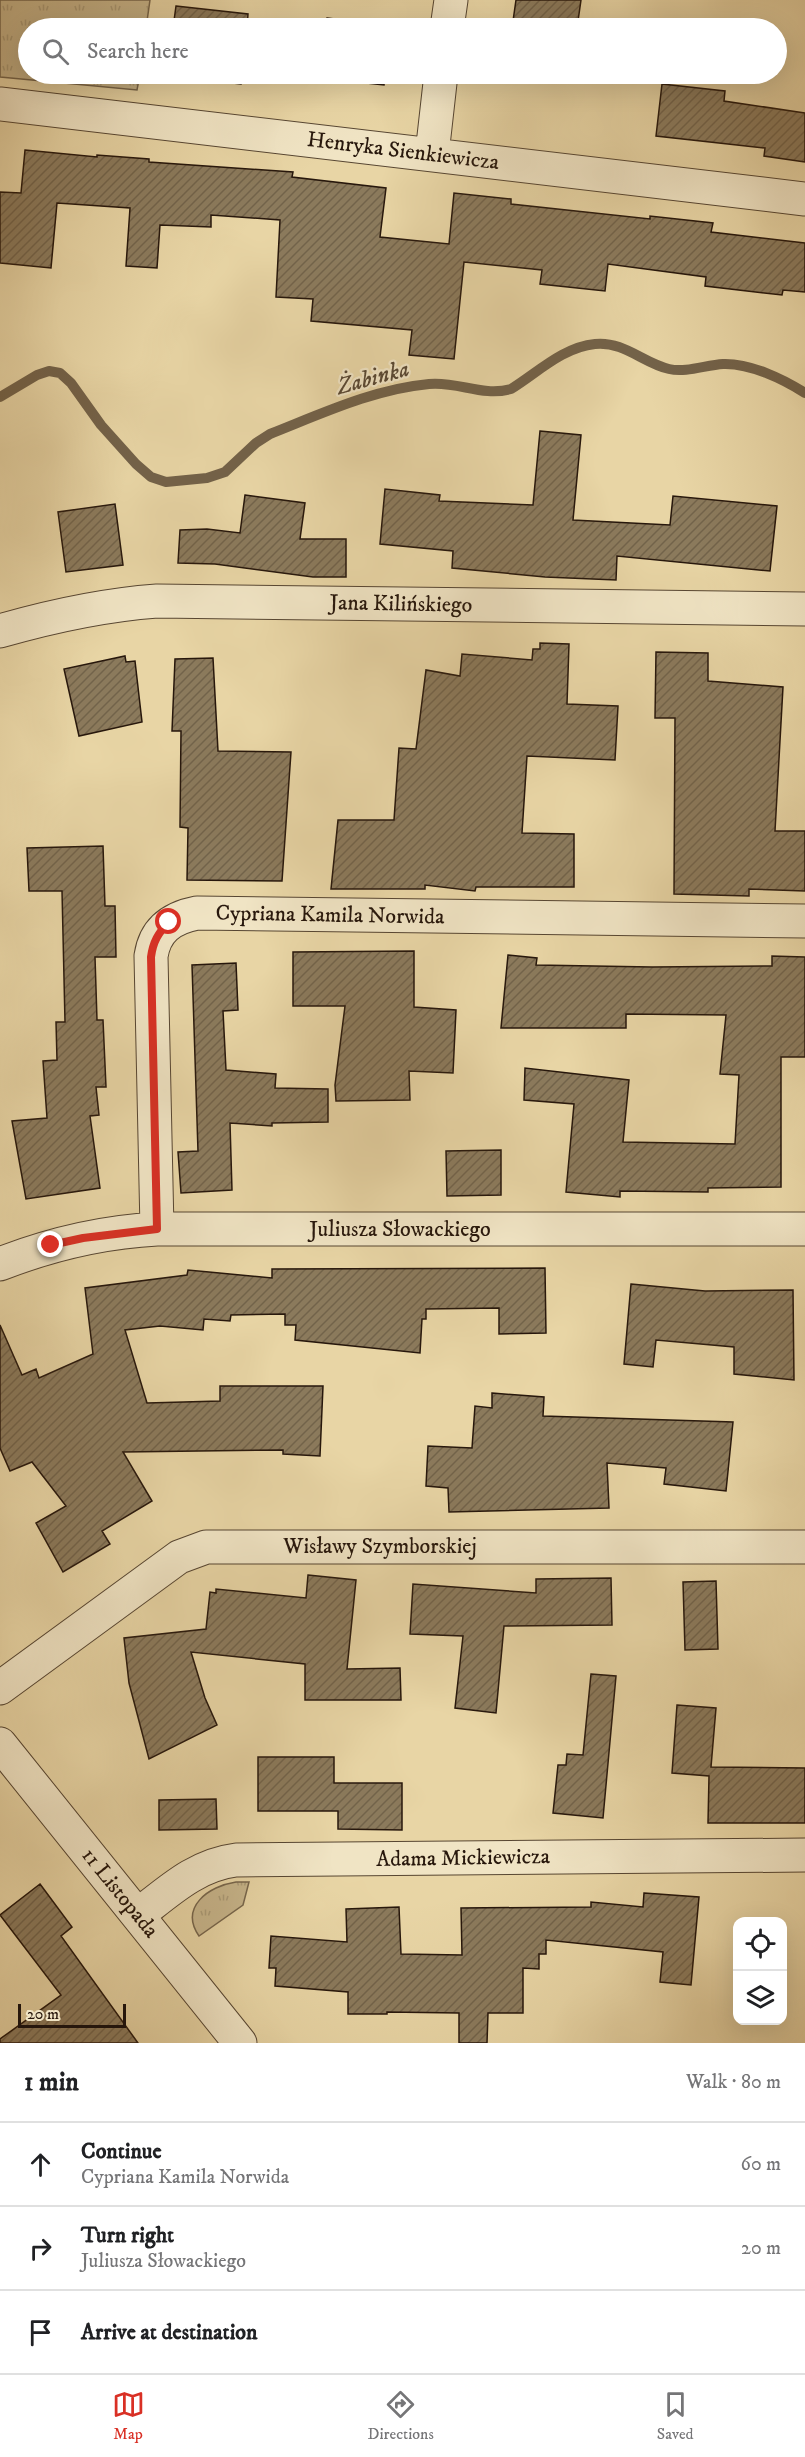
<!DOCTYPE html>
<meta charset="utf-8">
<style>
:root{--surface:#fff;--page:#f2f2f2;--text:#202124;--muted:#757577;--line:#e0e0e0;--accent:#d93025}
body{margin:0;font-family:"IM FELL DW Pica",serif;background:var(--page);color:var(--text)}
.controls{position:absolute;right:18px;bottom:18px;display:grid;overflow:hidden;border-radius:12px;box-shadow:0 6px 24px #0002}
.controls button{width:54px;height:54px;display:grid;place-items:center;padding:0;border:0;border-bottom:2px solid var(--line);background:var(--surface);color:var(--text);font:30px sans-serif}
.scale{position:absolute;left:18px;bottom:15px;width:108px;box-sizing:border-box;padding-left:6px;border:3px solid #27170c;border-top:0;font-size:16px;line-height:21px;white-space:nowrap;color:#27170c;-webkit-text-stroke:4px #f0e4c4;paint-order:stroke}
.stop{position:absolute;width:18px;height:18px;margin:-14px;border:4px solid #d93025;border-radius:50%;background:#fff}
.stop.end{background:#d93025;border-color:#fff;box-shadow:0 2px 6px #0008}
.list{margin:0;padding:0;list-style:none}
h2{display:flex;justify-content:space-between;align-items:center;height:78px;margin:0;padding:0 24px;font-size:26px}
h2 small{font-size:20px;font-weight:400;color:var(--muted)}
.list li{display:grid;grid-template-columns:39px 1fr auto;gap:18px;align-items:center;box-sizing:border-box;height:84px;padding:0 24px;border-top:2px solid var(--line)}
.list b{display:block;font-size:22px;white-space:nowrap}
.list p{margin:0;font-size:20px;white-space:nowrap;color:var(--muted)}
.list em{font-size:20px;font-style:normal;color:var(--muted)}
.icon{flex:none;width:33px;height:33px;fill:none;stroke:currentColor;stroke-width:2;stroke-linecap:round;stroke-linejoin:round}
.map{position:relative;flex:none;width:805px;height:2043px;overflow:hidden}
.search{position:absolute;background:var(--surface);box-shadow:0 6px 24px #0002;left:18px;right:18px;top:18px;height:66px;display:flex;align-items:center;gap:15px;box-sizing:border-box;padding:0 21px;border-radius:33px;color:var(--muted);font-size:22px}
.sheet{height:330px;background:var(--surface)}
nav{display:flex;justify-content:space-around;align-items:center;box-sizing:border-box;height:84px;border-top:2px solid var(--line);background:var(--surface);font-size:16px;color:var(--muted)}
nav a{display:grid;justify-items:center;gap:3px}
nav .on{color:var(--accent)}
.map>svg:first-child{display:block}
.grass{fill:url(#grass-tufts);stroke:#77664c;stroke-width:1.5}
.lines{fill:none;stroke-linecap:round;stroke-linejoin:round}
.stream{stroke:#736249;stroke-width:10}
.building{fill:url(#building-hatch);stroke:#27170c;stroke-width:1.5}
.minor-casing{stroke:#574632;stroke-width:35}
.minor{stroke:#f0e4c4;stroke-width:33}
.route{stroke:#d93025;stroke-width:8}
.labels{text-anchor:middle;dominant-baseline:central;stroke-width:4.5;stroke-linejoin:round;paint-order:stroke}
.street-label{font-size:22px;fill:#27170c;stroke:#f0e4c4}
.water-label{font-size:24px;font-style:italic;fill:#5a4934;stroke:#f0e4c4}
</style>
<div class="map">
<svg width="805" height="2043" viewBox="0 0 805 2043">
<defs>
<pattern id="grass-tufts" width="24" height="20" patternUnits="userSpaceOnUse" patternTransform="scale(1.5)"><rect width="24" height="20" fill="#c7b58b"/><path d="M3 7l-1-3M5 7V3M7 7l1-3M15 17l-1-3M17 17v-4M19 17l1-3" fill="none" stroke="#ab9b77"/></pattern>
<pattern id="building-hatch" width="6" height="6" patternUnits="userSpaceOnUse" patternTransform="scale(1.5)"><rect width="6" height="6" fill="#8b7a5c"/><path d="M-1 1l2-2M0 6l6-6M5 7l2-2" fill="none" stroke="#72634a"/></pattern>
</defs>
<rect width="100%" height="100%" fill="#e8d5a5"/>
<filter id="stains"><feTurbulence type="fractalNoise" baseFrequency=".00333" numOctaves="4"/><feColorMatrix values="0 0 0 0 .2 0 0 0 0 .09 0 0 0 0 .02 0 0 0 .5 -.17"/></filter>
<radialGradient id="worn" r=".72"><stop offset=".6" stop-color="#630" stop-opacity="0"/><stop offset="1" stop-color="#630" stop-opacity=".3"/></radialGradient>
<path class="grass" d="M0,0h150l-4,28h-118v46h112l-3,16 -137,-13z
M236,1882h13l-6,23 -44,31c-20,-29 10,-50 37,-54z"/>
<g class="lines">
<path class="stream" d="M0,397l37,-22 12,-4 11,2 11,10 30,42 35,39 15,13 15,5 41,-4 18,-6 31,-29 14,-9c51,-20 104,-45 159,-50 29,-3 53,13 82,5 26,-16 52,-42 84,-45 29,-3 48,19 74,25 17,4 37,-4 54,-5 27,-1 60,15 82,29"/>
</g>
<path class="building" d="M516,0h65l-4,28h-65z
M176,6l72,8 -1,14h-74z
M327,18l64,8 -1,2h-64z
M169,74h73l-1,10 -73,-8z
M320,74h65l-1,11 -64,-7z
M662,84l63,7 -1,10 81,12v49l-41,-6 1,-8 -109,-12z
M25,150l72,7v-2l52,4v3l144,10 -1,5 94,11 -6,49 69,7 5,-51 57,6v5l139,15v-3l63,7 -2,9 94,11v49l-22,-2 -1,5 -77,-9 1,-9 -98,-13 -3,27 -65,-7 2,-14 -78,-8 -10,97 -45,-4 3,-25 -101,-9 2,-22 -37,-2 4,-77 -69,-5v12l-51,-2 -3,43 -31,-2 4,-58 -73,-5 -6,65 -51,-5v-71l21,1z
M540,431l41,4 -8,85 97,5 3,-29 104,10 -7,65 -153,-15 -1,24 -71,-3 -93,-9 1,-17 -73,-7 5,-55 55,6 -1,6 94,4z
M245,495l60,8 -5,36h46v38h-33l-98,-13 -37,-1 2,-33 27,-1 33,4z
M115,504l8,61 -57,7 -8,-60z
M540,643l29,1 -2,60 51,2 -3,54 -88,-4 -5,77 52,1v53h-98l-1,4 -50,-6v4h-94l7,-69h56l5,-72 17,1 10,-79 34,6 2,-22 70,6 1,-11h7z
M656,652l52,1v28l75,6 -8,144h30v60l-56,-2v7l-75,-2 1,-176h-20z
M125,656l1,6 9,-1 7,61 -63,14 -15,-67z
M213,658l5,93 73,1 -9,129 -95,-1 1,-52 -8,-1 1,-96h-9l3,-72z
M103,846l2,60h10l1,51h-21l2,63h6l3,67h-10l3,28 -9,1 10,72 -74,11 -14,-78 35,-3 -4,-57 14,-1 -1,-38h9l-3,-131h-33l-2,-43z
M414,951v56l42,3 -3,63 -44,-2 1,29 -74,1 -1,-16 10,-79h-52v-54z
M508,955l29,3 -1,7 116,2 120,-1v-10l33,1v100h-24v130l-73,1v4l-88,-1v6l-54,-5 8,-88 -50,-4 1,-32 104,12 -6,62 112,2 4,-69 -19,-1 6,-59 -100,-1v14h-125z
M236,963l2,47 -15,1 3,59 50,4 -1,14 53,1v33l-56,1v3l-42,-3 2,67 -51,3 -3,-41 20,-1 -6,-186z
M501,1150v45l-54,1 -1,-45z
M545,1268l1,65 -47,1v-26l-73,1v10h-4l-2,34 -125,-13 1,-15h-11v-11l-54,1 -1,6 -26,-2 -1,11 -43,-4 -35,4 22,73 73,-2v-15h103l-3,70 -37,-2v-4l-160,2 29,49 -50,30 8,13 -47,28 -27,-49 30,-17 -34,-44 -22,9 -10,-23v-123l22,50 14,-6 3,9 54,-24 -8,-66 102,-13 1,-5 84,8v-9z
M631,1284l74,7 88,-1 1,90 -60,-6v-27l-78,-7 -3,27 -29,-3z
M492,1393l52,4 -1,19 190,6 -7,69 -62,-7 2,-16 -59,-5 2,45 -160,4 -1,-24 -22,-2 2,-40 44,2 3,-42 17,2z
M308,1575l48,5 -9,89 53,-1 1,32h-96v-36l-114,-12 14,46 12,27 -68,34 -20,-76 -5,-45 82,-9 4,-37 6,1v-4l90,9z
M611,1578l1,47 -108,1 -8,87 -41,-5 8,-72 -53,-2 3,-50 123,9v-14z
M716,1581l2,68 -33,1 -2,-68z
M591,1674l25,2 -13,142 -50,-5 5,-48h8l1,-11 16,1z
M677,1705l39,3 -5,59 94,1v55h-97l1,-47 -37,-3z
M258,1757h76v26h68v47l-64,-1v-18h-80z
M216,1799l1,30 -58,1v-30z
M40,1884l32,43 -11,9 77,107h-138v-4l61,-44 -61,-80z
M644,1893l55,4 -8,88 -31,-3 3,-30 -117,-12v14h-7v15l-16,-1v45h-35l-1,30h-28v-30l-72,-1v2h-39v-22l-73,-6 1,-18h-7l2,-32 76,6 -1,-33 53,-2 2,47 61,1 -1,-47 130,-1v-5l52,5z"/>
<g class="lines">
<defs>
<path id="minor" d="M447,28l4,-28
M0,104l805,95
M432,154l9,-80
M0,631c52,-15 103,-26 157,-30l648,8
M157,1229l-6,-273c4,-26 20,-38 46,-43l608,8
M0,1264c51,-20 102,-32 157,-35h648
M0,1688l179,-131 27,-10h599
M0,1744l240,299
M138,1915c31,-24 58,-50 98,-55l569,-5"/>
</defs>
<use href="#minor" class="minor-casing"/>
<use href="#minor" class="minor"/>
</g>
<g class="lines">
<path class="route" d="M51,1245l32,-7 74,-9 -6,-272c2,-15 7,-24 18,-35"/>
</g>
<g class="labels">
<g class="street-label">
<text transform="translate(403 151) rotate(7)">Henryka Sienkiewicza</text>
<text transform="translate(401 604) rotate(1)">Jana Kilińskiego</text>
<text transform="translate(330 915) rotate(1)">Cypriana Kamila Norwida</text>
<text x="400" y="1229">Juliusza Słowackiego</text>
<text x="380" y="1546">Wisławy Szymborskiej</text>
<text transform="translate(463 1858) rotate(-1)">Adama Mickiewicza</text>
<text transform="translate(120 1893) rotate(51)">11 Listopada</text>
</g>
<g class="water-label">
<text transform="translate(373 378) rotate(-15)">Żabinka</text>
</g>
</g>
<rect width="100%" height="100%" filter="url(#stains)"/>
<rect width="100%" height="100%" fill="url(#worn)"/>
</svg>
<div class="controls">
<button><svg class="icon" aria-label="locate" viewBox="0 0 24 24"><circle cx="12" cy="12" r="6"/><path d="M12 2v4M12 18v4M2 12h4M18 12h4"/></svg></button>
<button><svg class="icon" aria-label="layers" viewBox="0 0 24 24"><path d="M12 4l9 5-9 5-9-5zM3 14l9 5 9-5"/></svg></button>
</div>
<div class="scale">20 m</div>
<div class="stop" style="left:169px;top:922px"></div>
<div class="stop end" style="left:51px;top:1245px"></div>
<div class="search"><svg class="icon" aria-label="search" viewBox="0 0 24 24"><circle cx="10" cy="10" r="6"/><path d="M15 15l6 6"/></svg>Search here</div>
</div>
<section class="sheet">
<h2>1 min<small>Walk · 80 m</small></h2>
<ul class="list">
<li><svg class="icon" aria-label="ahead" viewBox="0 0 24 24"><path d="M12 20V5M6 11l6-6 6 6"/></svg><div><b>Continue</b><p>Cypriana Kamila Norwida</p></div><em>60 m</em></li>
<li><svg class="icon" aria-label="right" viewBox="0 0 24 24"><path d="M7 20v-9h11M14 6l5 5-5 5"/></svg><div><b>Turn right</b><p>Juliusza Słowackiego</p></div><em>20 m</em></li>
<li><svg class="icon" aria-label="arrive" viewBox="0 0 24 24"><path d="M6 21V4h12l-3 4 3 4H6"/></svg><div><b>Arrive at destination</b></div></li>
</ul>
</section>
<nav>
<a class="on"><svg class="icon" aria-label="map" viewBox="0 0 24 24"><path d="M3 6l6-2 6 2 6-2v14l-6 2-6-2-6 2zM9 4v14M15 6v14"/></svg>Map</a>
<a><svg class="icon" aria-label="directions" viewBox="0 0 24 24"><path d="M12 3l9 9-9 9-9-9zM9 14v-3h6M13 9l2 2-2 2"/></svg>Directions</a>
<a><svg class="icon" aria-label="saved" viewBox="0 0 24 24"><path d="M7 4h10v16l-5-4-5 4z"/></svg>Saved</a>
</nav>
